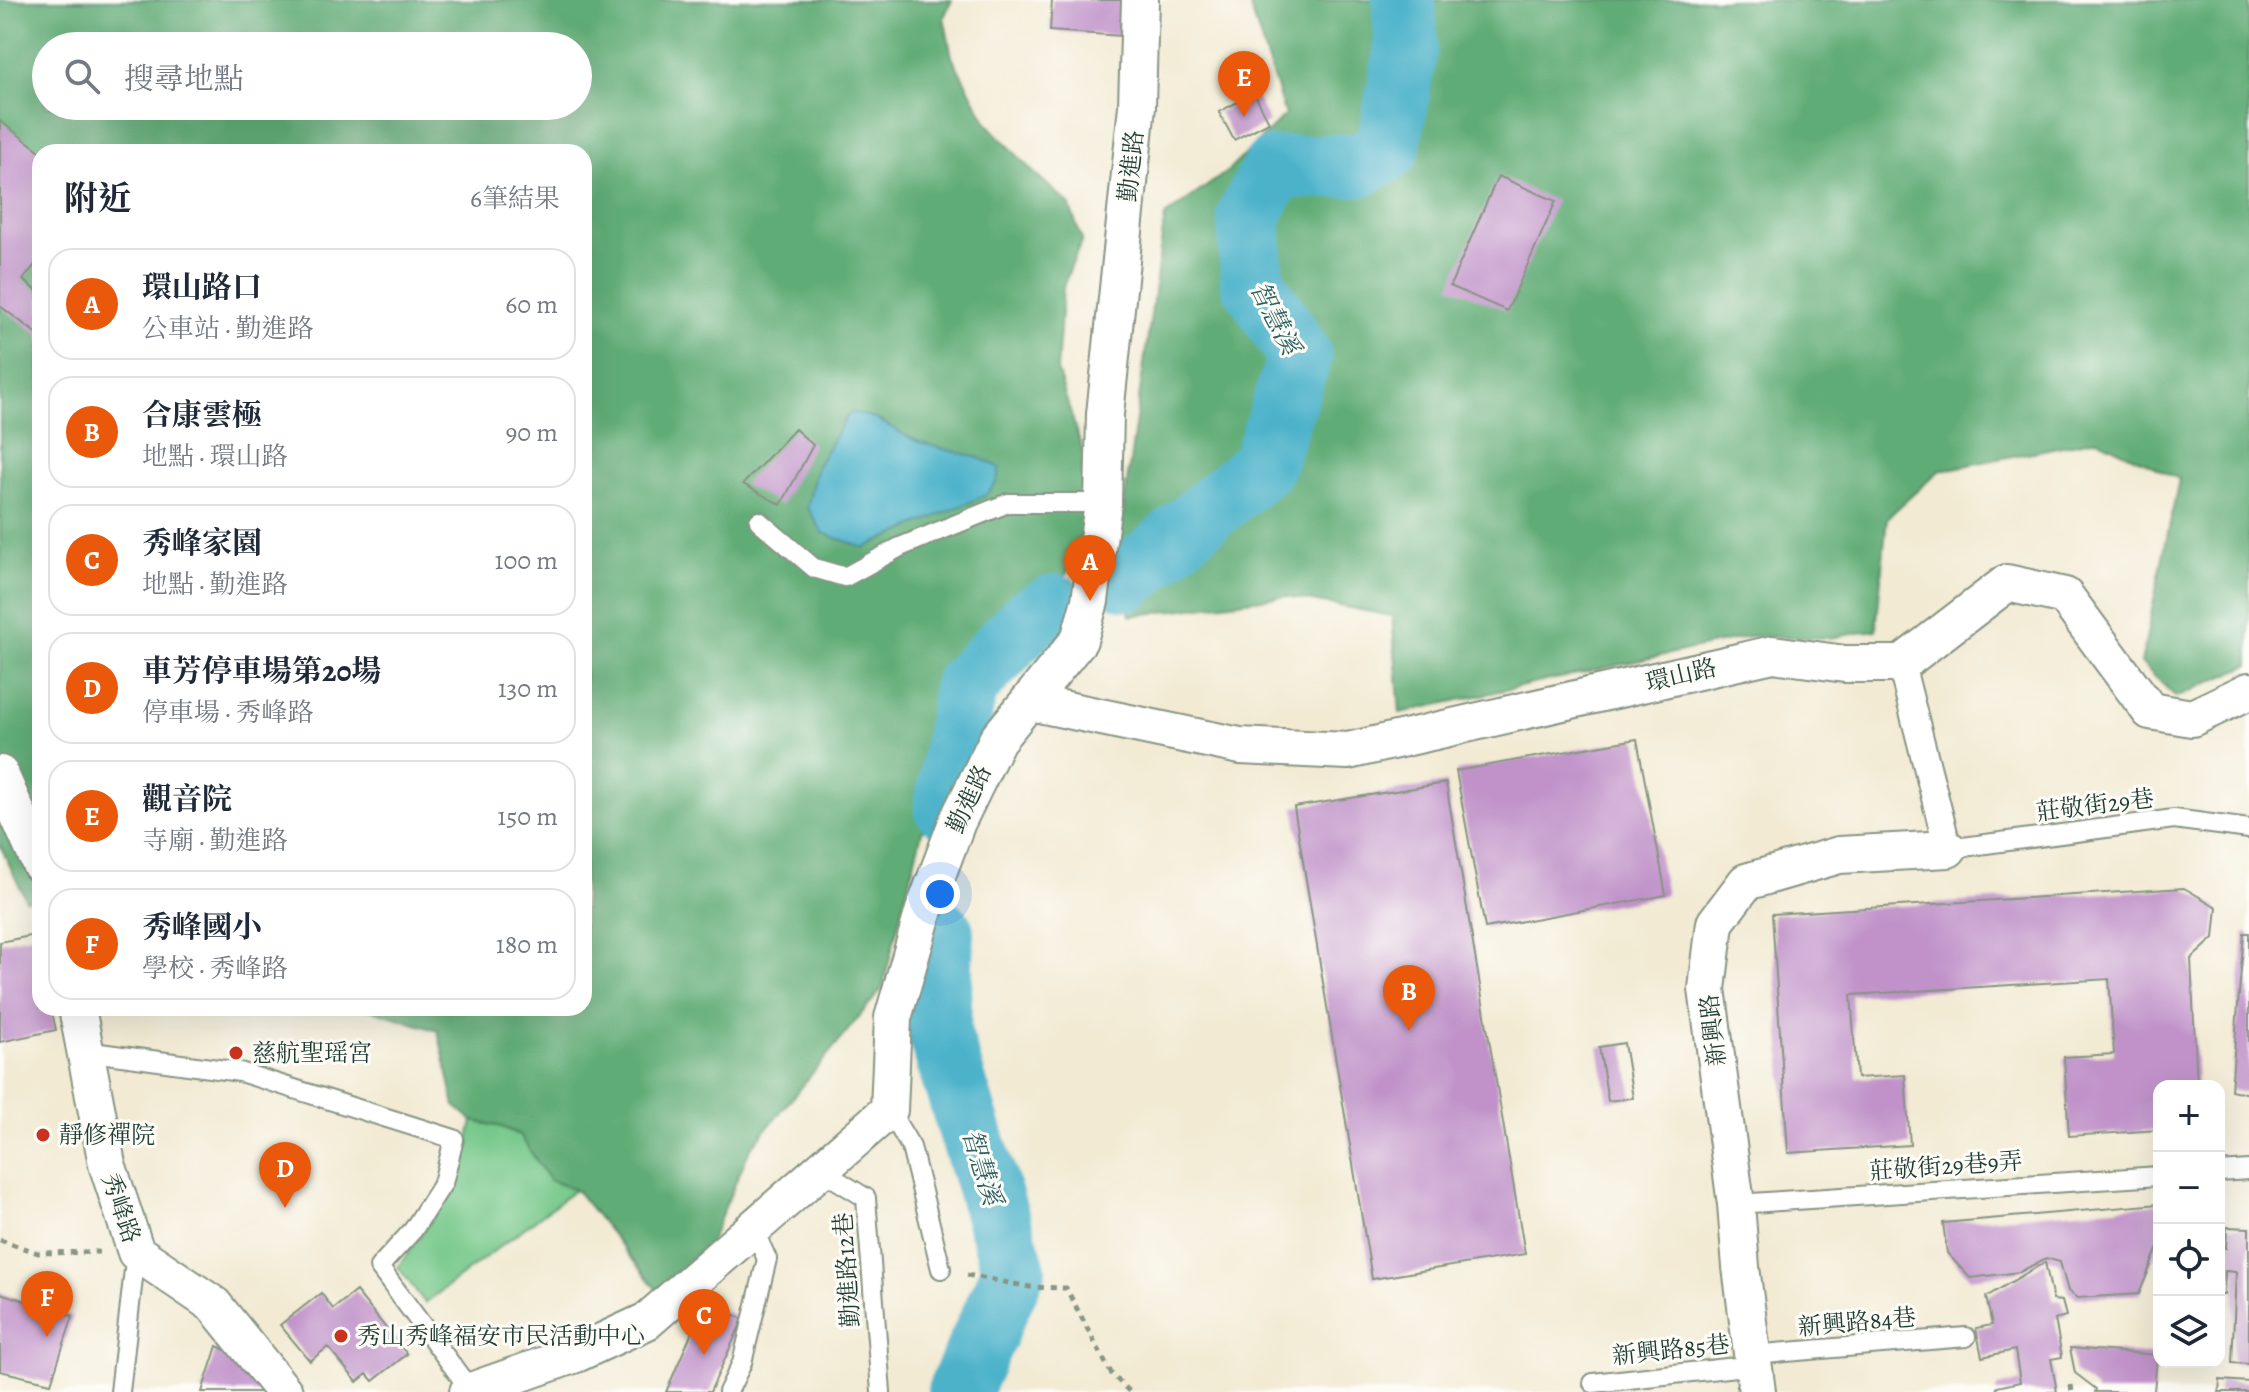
<!DOCTYPE html>
<html lang="zh-TW">
<meta charset="utf-8">
<style>
:root{--surface:#fff;--page:#f6f6f7;--text:#1f2937;--muted:#747a83;--line:#e0e1e3;--accent:#ea580c}
body{margin:0;font-family:Alegreya,"Noto Serif TC",serif;background:var(--page);color:var(--text)}
.controls{position:absolute;right:24px;bottom:24px;display:grid;overflow:hidden;border-radius:16px;box-shadow:0 8px 32px #0002}
.controls button{width:72px;height:72px;display:grid;place-items:center;padding:0;border:0;border-bottom:2px solid var(--line);background:var(--surface);color:var(--text);font:40px sans-serif}
.you{position:absolute;left:940px;top:894px;width:28px;height:28px;margin:-20px;border:6px solid #fff;border-radius:50%;background:#1a73e8;box-shadow:0 0 0 12px #1a73e833}
.badge{display:grid;place-items:center;width:52px;height:52px;border-radius:50%;background:var(--accent);color:#fff;font-size:26px;font-weight:700}
.pin{position:absolute;translate:-50% -66px;filter:drop-shadow(0 2px 4px #0008)}
.pin::after{content:'';position:absolute;top:42px;width:28px;height:24px;background:inherit;clip-path:polygon(0 0,100% 0,50% 100%)}
.list{margin:0;padding:0;list-style:none}
h2{display:flex;justify-content:space-between;align-items:center;height:104px;margin:0;padding:0 32px;font-size:34px}
h2 small{font-size:26px;font-weight:400;color:var(--muted)}
.list li{display:grid;grid-template-columns:52px 1fr auto;gap:24px;align-items:center;box-sizing:border-box;height:112px;margin:0 16px 16px;padding:0 16px;border:2px solid var(--line);border-radius:24px}
.list b{display:block;font-size:30px;white-space:nowrap}
.list p{margin:0;font-size:26px;white-space:nowrap;color:var(--muted)}
.list em{font-size:26px;font-style:normal;color:var(--muted)}
.icon{flex:none;width:44px;height:44px;fill:none;stroke:currentColor;stroke-width:2;stroke-linecap:round;stroke-linejoin:round}
.map{position:relative;flex:none;width:2249px;height:1392px;overflow:hidden}
.search{position:absolute;background:var(--surface);box-shadow:0 8px 32px #0002;left:32px;top:32px;width:560px;height:88px;display:flex;align-items:center;gap:20px;box-sizing:border-box;padding:0 28px;border-radius:44px;color:var(--muted);font-size:30px}
.panel{position:absolute;background:var(--surface);box-shadow:0 8px 32px #0002;left:32px;top:144px;width:560px;height:872px;border-radius:24px}
.map>svg:first-child{display:block}
.green{fill:#76c88a;stroke:#4a825f;stroke-width:2}
.forest{fill:#60ac76;stroke:#407455;stroke-width:2;fill-rule:evenodd}
.water{fill:#4bb2ca;stroke:#35787f;stroke-width:2}
.lines{fill:none;stroke-linecap:round;stroke-linejoin:round}
.river{stroke:#4bb2ca;stroke-width:64}
.building{fill:#c092c9}
.service-casing{stroke:#889484;stroke-width:22}
.pedestrian-casing{stroke:#889484;stroke-width:30}
.minor-casing{stroke:#889484;stroke-width:40}
.path{stroke:#889484;stroke-width:5;stroke-dasharray:6 6;stroke-linecap:butt}
.service{stroke:#fff;stroke-width:18}
.pedestrian{stroke:#fff;stroke-width:26}
.minor{stroke:#fff;stroke-width:36}
.poi-dot{fill:#c8321e;stroke:#fdfcf7;stroke-width:3}
.labels{text-anchor:middle;dominant-baseline:central;stroke-width:6;stroke-linejoin:round;paint-order:stroke}
.street-label{font-size:24px;fill:#1f3d34;stroke:#fdfcf7}
.poi-label{font-size:24px;fill:#1f3d34;stroke:#fdfcf7;text-anchor:start}
.water-label{font-size:26px;font-style:italic;fill:#2c6061;stroke:#fdfcf7}
</style>
<div class="map">
<svg width="2249" height="1392" viewBox="0 0 2249 1392">
<rect width="100%" height="100%" fill="#fdfcf7"/>
<filter id="ink" filterUnits="userSpaceOnUse"><feTurbulence type="fractalNoise" baseFrequency=".0125" numOctaves="2"/><feDisplacementMap in="SourceGraphic" scale="16" xChannelSelector="R" yChannelSelector="G"/><feConvolveMatrix kernelMatrix="1 2 1 2 8 2 1 2 1" color-interpolation-filters="sRGB"/></filter>
<filter id="wash" filterUnits="userSpaceOnUse"><feTurbulence type="fractalNoise" baseFrequency=".006" numOctaves="4" result="noise"/><feDisplacementMap in="SourceGraphic" scale="32" xChannelSelector="R" yChannelSelector="G"/><feGaussianBlur stdDeviation="1.8" result="paint"/><feColorMatrix in="noise" values="0 0 0 0 0 0 0 0 0 0 0 0 0 0 0 0 0 1.4 0 .05"/><feComposite in="paint" operator="in"/></filter>
<g filter="url(#wash)">
<rect width="100%" height="100%" fill="#f2ead3"/>
<path class="green" d="M473,1121l29,6 18,8 29,45 27,9 -151,114 -27,-36 62,-88z"/>
<path class="forest" d="M0,0h952l-8,17 8,40 35,66 44,47 38,34 13,36 -19,47 -6,83 25,79 2,77 -8,29 -49,97 -56,62 -49,118 -40,157 -132,160 -40,93 -53,48 -81,-100 -27,-10 -29,-45 -18,-8 -29,-6 -18,-15 -17,-75 -72,-23h218v-856h-544v748h-14l-26,-55zM46,46h532v60h-532z
M1248,0h1001v665l-73,32 -35,-34 38,-184 -82,-40 -158,32 -52,47 -11,112 -46,8 -79,-2 -351,77 -8,-97 -106,-20 -156,20 -11,-78 46,-322 63,-45 57,-56z"/>
<path class="water" d="M849,413c26,0 45,18 68,28 28,11 57,11 83,27l-3,13 -11,14 -122,53 -41,-15 -16,-26 10,-41z"/>
<g class="lines">
<path class="river" d="M1127,579l136,-114 37,-109 -48,-75 -3,-66 25,-47 85,-3 29,-16 18,-101 -2,-48
M946,807l19,-120 65,-68 25,-13
M942,932l-3,100 75,238 -55,122"/>
</g>
<g id="blocks">
<path class="building" d="M1052,0h72l-2,36 -72,-5z
M1254,93l15,29 -35,18 -15,-28z
M0,121l40,30v107l-17,22 17,13v43l-40,-30z
M1498,176l58,25 -49,110 -57,-25z
M795,429l18,16 -32,60 -38,-21z
M1637,739l29,156 -181,33 -29,-157z
M1446,783l79,471 -153,25 -78,-472z
M2184,888l33,19 -3,31 -23,21 6,127h-38v44l-90,6 -5,-79 50,-3 -5,-75 -258,16 6,83 48,-3 5,70 -122,8 -16,-239z
M2244,933h5v161l-18,-4z
M35,935l5,23v50h11l5,22 -56,12v-100z
M1624,1043l9,55 -25,3 -9,-54z
M2159,1204v41l-20,49 -62,4 -9,-7 -8,-29 -14,-4 -26,14 -50,6 -23,-25 -4,-30z
M2227,1227l22,1v136l-17,-1 4,-91 -11,-1 -1,24h-5v-48l7,1z
M2045,1262l8,38 9,1 4,15 -11,3 7,38 -11,2 6,33h-61l1,-5 23,-5 -5,-32 -33,7 -6,-29 16,-3 -6,-28z
M356,1291l51,63 -34,27 -6,-7 -10,8 -29,-35 -18,14 -30,-36 41,-32 12,16z
M0,1293l73,23 -22,67 -51,-12z
M705,1302l38,17 -33,73h-44z
M217,1346l19,9 28,37h-62z
M2070,1348l87,7 -3,37h-59l1,-3 -21,-16z
M2220,1380l29,2v10h-30z"/>
</g>
</g>
<g filter="url(#ink)">
<use href="#blocks" fill-opacity="0" stroke="#889484" stroke-width="2"/>
<g class="lines">
<defs>
<path id="service" d="M759,521l55,47 31,9 55,-30 108,-44h95
M1948,849l226,-30 75,10
M85,1051l155,21 214,67 -11,44 -30,47 -34,37 92,124
M889,1110l22,37 30,122
M819,1169l47,29 15,194
M2219,1172l30,-2
M1736,1204l423,-28
M1752,1355l214,-18
M1593,1383l161,-18
M120,1392l16,-140
M728,1392l14,-29 25,-104 -14,-31"/>
<path id="pedestrian" d="M1901,664l47,185"/>
<path id="minor" d="M1029,702l211,44 108,5 425,-97 72,10h56l106,-81 58,13 85,115 42,7 57,-27
M0,774l40,90
M77,1008l30,156 29,88 78,53 70,87
M468,1392l108,-38 71,-33 242,-211 4,-92 31,-108 33,-88 40,-82 82,-100 11,-39 13,-98 2,-89 32,-308 3,-106
M1757,1392l-16,-125 -5,-63 -29,-215 8,-66 31,-41 93,-27 109,-6"/>
</defs>
<use href="#service" class="service-casing"/>
<use href="#pedestrian" class="pedestrian-casing"/>
<use href="#minor" class="minor-casing"/>
<path class="path" d="M0,1240l38,13 61,-1
M967,1275l63,12 36,1 45,85 19,19
M2071,1385l1,7"/>
<use href="#service" class="service"/>
<use href="#pedestrian" class="pedestrian"/>
<use href="#minor" class="minor"/>
</g>
</g>
<g class="poi-dot">
<circle cx="236" cy="1053" r="8"/>
<circle cx="43" cy="1135" r="8"/>
<circle cx="341" cy="1336" r="8"/>
</g>
<g class="labels">
<g class="street-label">
<text transform="translate(1131 166) rotate(-84)">勤進路</text>
<text transform="translate(1681 675) rotate(-13)">環山路</text>
<text transform="translate(969 799) rotate(-65)">勤進路</text>
<text transform="translate(2095 805) rotate(-7)">莊敬街29巷</text>
<text transform="translate(1713 1030) rotate(-97)">新興路</text>
<text transform="translate(1946 1166) rotate(-4)">莊敬街29巷9弄</text>
<text transform="translate(121 1208) rotate(71)">秀峰路</text>
<text transform="translate(847 1270) rotate(-94)">勤進路12巷</text>
<text transform="translate(1857 1322) rotate(-5)">新興路84巷</text>
<text transform="translate(1671 1350) rotate(-6)">新興路85巷</text>
</g>
<g class="poi-label">
<text x="252" y="1053">慈航聖瑶宮</text>
<text x="59" y="1135">靜修禪院</text>
<text x="357" y="1336">秀山秀峰福安市民活動中心</text>
</g>
<g class="water-label">
<text transform="translate(1275 318) rotate(63)">智慧溪</text>
<text transform="translate(982 1167) rotate(73)">智慧溪</text>
</g>
</g>
</svg>
<div class="controls">
<button>+</button>
<button>−</button>
<button><svg class="icon" aria-label="locate" viewBox="0 0 24 24"><circle cx="12" cy="12" r="6"/><path d="M12 2v4M12 18v4M2 12h4M18 12h4"/></svg></button>
<button><svg class="icon" aria-label="layers" viewBox="0 0 24 24"><path d="M12 4l9 5-9 5-9-5zM3 14l9 5 9-5"/></svg></button>
</div>
<div class="you"></div>
<div class="pin badge" style="left:1090px;top:601px">A</div>
<div class="pin badge" style="left:1409px;top:1031px">B</div>
<div class="pin badge" style="left:704px;top:1355px">C</div>
<div class="pin badge" style="left:285px;top:1208px">D</div>
<div class="pin badge" style="left:1244px;top:117px">E</div>
<div class="pin badge" style="left:47px;top:1337px">F</div>
<div class="search"><svg class="icon" aria-label="search" viewBox="0 0 24 24"><circle cx="10" cy="10" r="6"/><path d="M15 15l6 6"/></svg>搜尋地點</div>
<section class="panel">
<h2>附近<small>6筆結果</small></h2>
<ul class="list">
<li><span class="badge">A</span><div><b>環山路口</b><p>公車站 · 勤進路</p></div><em>60 m</em></li>
<li><span class="badge">B</span><div><b>合康雲極</b><p>地點 · 環山路</p></div><em>90 m</em></li>
<li><span class="badge">C</span><div><b>秀峰家園</b><p>地點 · 勤進路</p></div><em>100 m</em></li>
<li><span class="badge">D</span><div><b>車芳停車場第20場</b><p>停車場 · 秀峰路</p></div><em>130 m</em></li>
<li><span class="badge">E</span><div><b>觀音院</b><p>寺廟 · 勤進路</p></div><em>150 m</em></li>
<li><span class="badge">F</span><div><b>秀峰國小</b><p>學校 · 秀峰路</p></div><em>180 m</em></li>
</ul>
</section>
</div>
